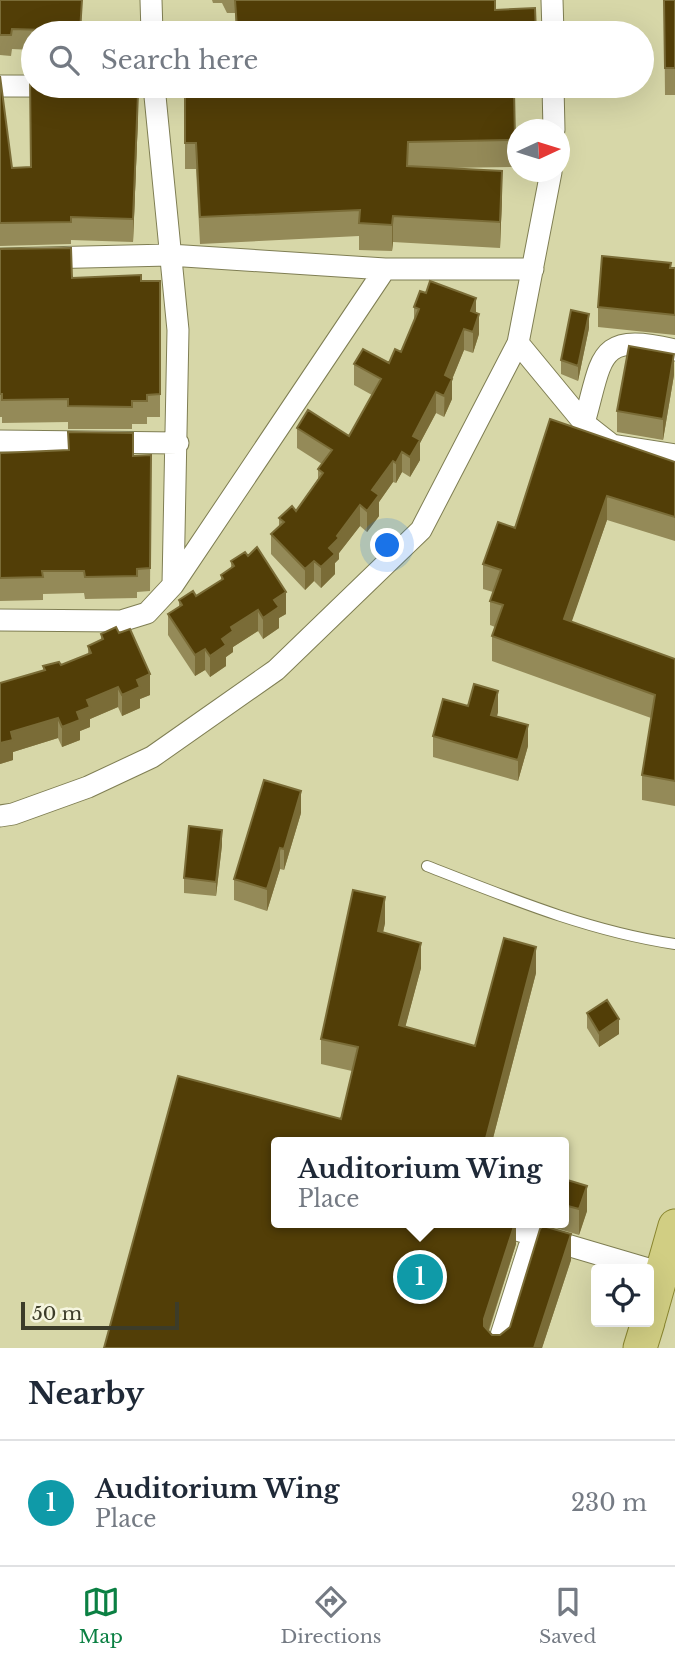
<!DOCTYPE html>
<style>
:root{--surface:#fff;--page:#f6f6f7;--text:#1f2937;--muted:#747a83;--line:#e0e1e3;--accent:#0b8043}
body{margin:0;font-family:"Libre Baskerville",serif;background:var(--page);color:var(--text)}
.controls{position:absolute;right:21px;bottom:21px;display:grid;overflow:hidden;border-radius:7px;box-shadow:0 7px 28px #0002}
.controls button{width:63px;height:63px;display:grid;place-items:center;padding:0;border:0;border-bottom:2px solid var(--line);background:var(--surface);color:var(--text);font:35px sans-serif}
.compass{position:absolute;left:507px;top:119px;width:63px;height:63px;border-radius:50%;background:var(--surface);box-shadow:0 7px 28px #0002;rotate:86deg}
.scale{position:absolute;left:21px;bottom:18px;width:158px;box-sizing:border-box;padding-left:7px;border:4px solid #3c3c29;border-top:0;font-size:19px;line-height:24px;white-space:nowrap;color:#3c3c29;-webkit-text-stroke:5px #f6f6df;paint-order:stroke}
.you{position:absolute;left:388px;top:546px;width:24px;height:24px;margin:-18px;border:5px solid #fff;border-radius:50%;background:#1a73e8;box-shadow:0 0 0 10px #1a73e833}
.badge{display:grid;place-items:center;width:46px;height:46px;border-radius:50%;background:var(--accent);color:#fff;font-size:23px;font-weight:700}
.pin{position:absolute;translate:-50% -50%;border:4px solid #fff;box-shadow:0 2px 7px #0006}
.popup{position:absolute;left:271px;top:1137px;width:298px;height:91px;box-sizing:border-box;display:grid;place-content:center;border-radius:7px;background:var(--surface);filter:drop-shadow(0 2px 5px #0005);font-size:23px;white-space:nowrap;color:var(--muted)}
.popup b{font-size:26px;color:var(--text)}
.popup::after{content:'';position:absolute;left:50%;top:100%;margin-left:-14px;border:14px solid transparent;border-top-color:var(--surface)}
.list{margin:0;padding:0;list-style:none}
h2{display:flex;justify-content:space-between;align-items:center;height:91px;margin:0;padding:0 28px;font-size:30px}
h2 small{font-size:23px;font-weight:400;color:var(--muted)}
.list li{display:grid;grid-template-columns:46px 1fr auto;gap:21px;align-items:center;box-sizing:border-box;height:126px;padding:0 28px;border-top:2px solid var(--line)}
.list b{display:block;font-size:26px;white-space:nowrap}
.list p{margin:0;font-size:23px;white-space:nowrap;color:var(--muted)}
.list em{font-size:23px;font-style:normal;color:var(--muted)}
.icon{flex:none;width:38px;height:38px;fill:none;stroke:currentColor;stroke-width:2;stroke-linecap:round;stroke-linejoin:round}
.map{position:relative;flex:none;width:675px;height:1348px;overflow:hidden}
.search{position:absolute;background:var(--surface);box-shadow:0 7px 28px #0002;left:21px;right:21px;top:21px;height:77px;display:flex;align-items:center;gap:18px;box-sizing:border-box;padding:0 24px;border-radius:38px;color:var(--muted);font-size:26px}
.sheet{height:217px;background:var(--surface)}
nav{display:flex;justify-content:space-around;align-items:center;box-sizing:border-box;height:98px;border-top:2px solid var(--line);background:var(--surface);font-size:19px;color:var(--muted)}
nav a{display:grid;justify-items:center;gap:4px}
nav .on{color:var(--accent)}
.map>svg:first-child{display:block}
.lines{fill:none;stroke-linecap:round;stroke-linejoin:round}
.service-casing{stroke:#7f7e53;stroke-width:12}
.minor-casing{stroke:#7f7e53;stroke-width:23}
.primary-casing{stroke:#89852e;stroke-width:35}
.service{stroke:#fff;stroke-width:10}
.minor{stroke:#fff;stroke-width:21}
.primary{stroke:#d1ce83;stroke-width:33}
.wall{fill:#948a58}
.shaded-wall{fill:#7a6c37}
.building{fill:#523e07;stroke:#7a6c37;stroke-width:2}
</style>
<div class="map">
<svg width="675" height="1348" viewBox="0 0 675 1348">
<rect width="100%" height="100%" fill="#d7d7a8"/>
<g class="lines">
<defs>
<path id="service" d="M427,866c82,32 161,65 248,78"/>
<path id="minor" d="M151,0l1,33
M552,0l1,33
M0,86l484,1
M154,86l24,244 -5,255
M553,86l1,44
M0,259l169,-4 216,14h148
M518,343l66,80 28,22 63,10
M584,423c19,-66 12,-92 91,-73
M0,441l178,2
M0,620l121,1 26,-8 26,-28 212,-316
M0,816l13,-2 75,-27 64,-30 124,-87 145,-140 97,-187 33,-171
M494,1223l46,14
M497,1348l32,-101 11,-10 122,36"/>
<path id="primary" d="M649,1318l26,-92
M640,1348l8,-26"/>
</defs>
<use href="#service" class="service-casing"/>
<use href="#minor" class="minor-casing"/>
<use href="#primary" class="primary-casing"/>
<use href="#service" class="service"/>
<use href="#minor" class="minor"/>
<use href="#primary" class="primary"/>
</g>
<path class="wall" d="M0,0h82l-1,33h-48v17l-21,-1 -1,7 -11,-1z
M212,0h283v10l41,23h-300l-1,-20h-8l-5,-10h-9z
M664,0h11v95h-10z
M0,76l12,92 19,-1 25,-73 82,22 -5,126 -62,-2v4l-71,2z
M278,86v1l47,7 109,-2 81,48v27l-70,1 57,29 -2,51 -107,-6 -1,9 -33,-1v-14l-159,8 -4,-75h-11v-82z
M0,249l72,29 69,3h19v136h-13v7h-15v5h-64v-7l-66,1v-6h-2z
M671,268h4v67l-77,-8v-20z
M414,307l62,6 3,21 -6,19 -9,-3 -12,29v20l-8,18 -8,-4 -16,30v17l-10,17 -8,-5 -6,11 -3,-1 -14,20v14l-12,16 -7,-6 -21,27v6l-4,4v11l-14,14 -7,-7 -9,9 -34,-36v-20l8,-8v-8l17,-7 22,-32v-10l4,-5 -25,-16v-20l52,8 23,-41 -18,-10v-21l35,-1 12,-11 13,-30z
M589,328l-11,53 -17,-7v-14z
M674,375l-11,65 -46,-8v-21z
M0,453l133,3 18,-1 -1,136 -13,1v6l-52,1 -1,-6 -41,1v6l-43,1z
M675,462v79l-68,-21 -36,102 104,37v147l-33,-6v-25l9,-57 -159,-57v-25l3,-9 -5,-2v-24l3,-9 -10,-3v-25l32,-36z
M231,561l55,53 -7,4v10l-16,11 -5,-8 -25,16v5l-7,5v9l-16,11 -5,-7 -10,6 -27,-41v-21l11,-7v-7l17,-4 25,-16v-5l10,-7z
M101,634l49,61 -10,4v9l-18,8 -4,-9 -28,12v8l-10,4v9l-18,7 -4,-9 -45,14v8l-13,4v-81l43,-12v-5l18,-1 27,-11v-8l13,-6z
M468,706l30,6 -1,4 31,30 -10,35 -85,-24v-21z
M301,813l-17,57 -4,-1 -13,42 -33,-11v-21z
M222,845l-6,51 -32,-3v-15z
M353,890l32,7v26l-2,9 38,11v25l-16,59 70,19 29,-108 32,9v26l-44,169h-216v81h240v21l-27,87 3,4h8l10,-8 30,-98 3,-3 28,8v26l-29,88h-438l74,-272 163,43 11,-48 -31,-7v-25z
M587,1013l32,21 -20,13 -12,-19z
M564,1179l23,32 -8,24 -40,-12h25z"/>
<path class="shaded-wall" d="M138,93v23l-5,126v-23z
M502,171v26l-2,51v-26z
M393,216v26l-1,9v-26z
M476,298v21l-5,-8z
M479,314v20l-6,19v-21z
M589,314v14l-11,53v-15z
M464,329v21l-13,32 1,-3v20l-8,18 1,-42z
M674,354v21l-11,65v-21z
M436,392v21l-16,30v17l-10,17v-20l3,-21z
M402,452v20l-6,11v-20z
M393,461v21l-14,20v14l-12,16v-21l5,-21z
M607,496v24l-43,124v-25z
M360,505v21l-21,27v6l-4,4v11l-14,14v-21l8,-19z
M314,561v20l-9,9v-21z
M286,592v22l-7,4v10l-16,11v-21l11,-18z
M258,610v21l-25,16v5l-7,5v9l-16,11v-21l12,-17 9,-12z
M205,649v21l-10,6v-21z
M150,674v21l-10,4v9l-18,8v-21l15,-15z
M118,687v20l-28,12v8l-10,4v9l-18,7v-20l15,-15 10,-12z
M498,691v21l-7,24v-21z
M58,718v20l-45,14v8l-13,4v-21l11,-11z
M528,725v21l-10,35v-21z
M301,791v22l-17,57v-21z
M222,830v15l-6,51v-14z
M280,848v21l-13,42v-22z
M385,897v26l-7,33v-25z
M421,943v25l-22,83v-26z
M536,947v26l-44,169h-7z
M619,1019v15l-20,13v-14z
M587,1186v25l-8,24v-26z
M515,1223h1v21l-32,100v-25z
M571,1234v26l-29,88h-8z"/>
<path class="building" d="M0,0h82l-2,31 -68,-2 -1,6h-11z
M235,0h260v10l40,-2 1,25h-50v-3h-73l-6,3h-88l-5,-10 -77,5z
M664,0h11v68h-10z
M0,76l12,92 19,-1 -1,-90h3v9h23v8l82,-1 -5,126 -62,-2v5l-71,1z
M215,86h62v1l48,1v6l54,-1v-7h55v6l80,-2 1,50 -107,2 -1,24 95,5 -2,51 -107,-6 -1,9 -33,-2 1,-13 -160,7 -4,-74h-11v-56h30z
M71,248l1,30 69,-3v6h19v113l-13,1v6h-15v6l-64,-1v-7l-66,1v-6h-2v-145z
M602,256l69,7 -1,5h5v47l-77,-8z
M430,281l46,17 -5,13 8,3 -6,18 -9,-3 -19,46 7,4 -8,17 -8,-4 -23,44 7,4 -10,17 -8,-5 -6,11 -3,-2 -21,29 7,5 -12,16 -7,-6 -23,31 2,2 -10,10 6,6 -14,13 -7,-6 -9,8 -34,-35 13,-12 -5,-4 13,-12 4,5 27,-38 -5,-4 14,-19 -35,-22 11,-18 41,26 32,-57 -27,-15 9,-15 26,14 6,-14 6,3 18,-43 -5,-2 6,-16 6,2z
M571,310l18,4 -11,52 -17,-6z
M629,346l45,8 -11,65 -46,-8z
M550,419l125,43v55l-68,-21 -43,123 111,40v122l-33,-6 13,-80 -163,-59 11,-31 -13,-4 11,-31 -18,-6 15,-42 17,6z
M68,432l65,1v23l18,-1 -1,113 -13,1v7l-52,1 -1,-6h-42l1,6 -43,1v-125l69,-3z
M257,547l29,45 -12,8 5,7 -16,11 -5,-8 -27,17 2,4 -11,8 4,6 -16,11 -5,-7 -10,6 -27,-41 14,-9 -3,-5 14,-9 3,5 27,-17 -2,-4 13,-9 -3,-5 14,-9 3,4z
M116,627l3,6 11,-4 20,45 -13,6 3,7 -18,8 -4,-8 -31,13 3,7 -13,5 3,8 -18,7 -4,-9 -47,14 2,8 -13,3v-60l45,-13 -2,-4 16,-4 2,3 30,-12 -3,-7 15,-7 -2,-5z
M474,684l24,7 -7,24 37,10 -10,35 -85,-24 10,-37 25,7z
M264,780l37,11 -17,58 -4,-1 -13,41 -33,-10z
M189,826l33,4 -6,52 -32,-4z
M353,890l32,7 -7,34 43,12 -22,82 76,21 29,-108 32,9 -51,195h-209v81h239l-31,96v7l8,9h8l10,-8 30,-98 3,-3 28,8 -37,114h-430l74,-272 163,43 17,-72 -37,-8z
M607,1000l12,19 -20,14 -12,-20z
M564,1179l23,7 -8,23 -15,-4z"/>
</svg>
<div class="controls">
<button><svg class="icon" aria-label="locate" viewBox="0 0 24 24"><circle cx="12" cy="12" r="6"/><path d="M12 2v4M12 18v4M2 12h4M18 12h4"/></svg></button>
</div>
<svg class="compass" viewBox="-18 -18 36 36"><path d="M0-13l5 13h-10z" fill="#e53935"/><path d="M0 13l5-13h-10z" fill="#747a83"/></svg>
<div class="scale">50 m</div>
<div class="you"></div>
<div class="pin badge" style="left:420px;top:1277px;background:#0f9aa8">1</div>
<div class="popup"><b>Auditorium Wing</b>Place</div>
<div class="search"><svg class="icon" aria-label="search" viewBox="0 0 24 24"><circle cx="10" cy="10" r="6"/><path d="M15 15l6 6"/></svg>Search here</div>
</div>
<section class="sheet">
<h2>Nearby<small></small></h2>
<ul class="list">
<li><span class="badge" style="background:#0f9aa8">1</span><div><b>Auditorium Wing</b><p>Place</p></div><em>230 m</em></li>
</ul>
</section>
<nav>
<a class="on"><svg class="icon" aria-label="map" viewBox="0 0 24 24"><path d="M3 6l6-2 6 2 6-2v14l-6 2-6-2-6 2zM9 4v14M15 6v14"/></svg>Map</a>
<a><svg class="icon" aria-label="directions" viewBox="0 0 24 24"><path d="M12 3l9 9-9 9-9-9zM9 14v-3h6M13 9l2 2-2 2"/></svg>Directions</a>
<a><svg class="icon" aria-label="saved" viewBox="0 0 24 24"><path d="M7 4h10v16l-5-4-5 4z"/></svg>Saved</a>
</nav>
